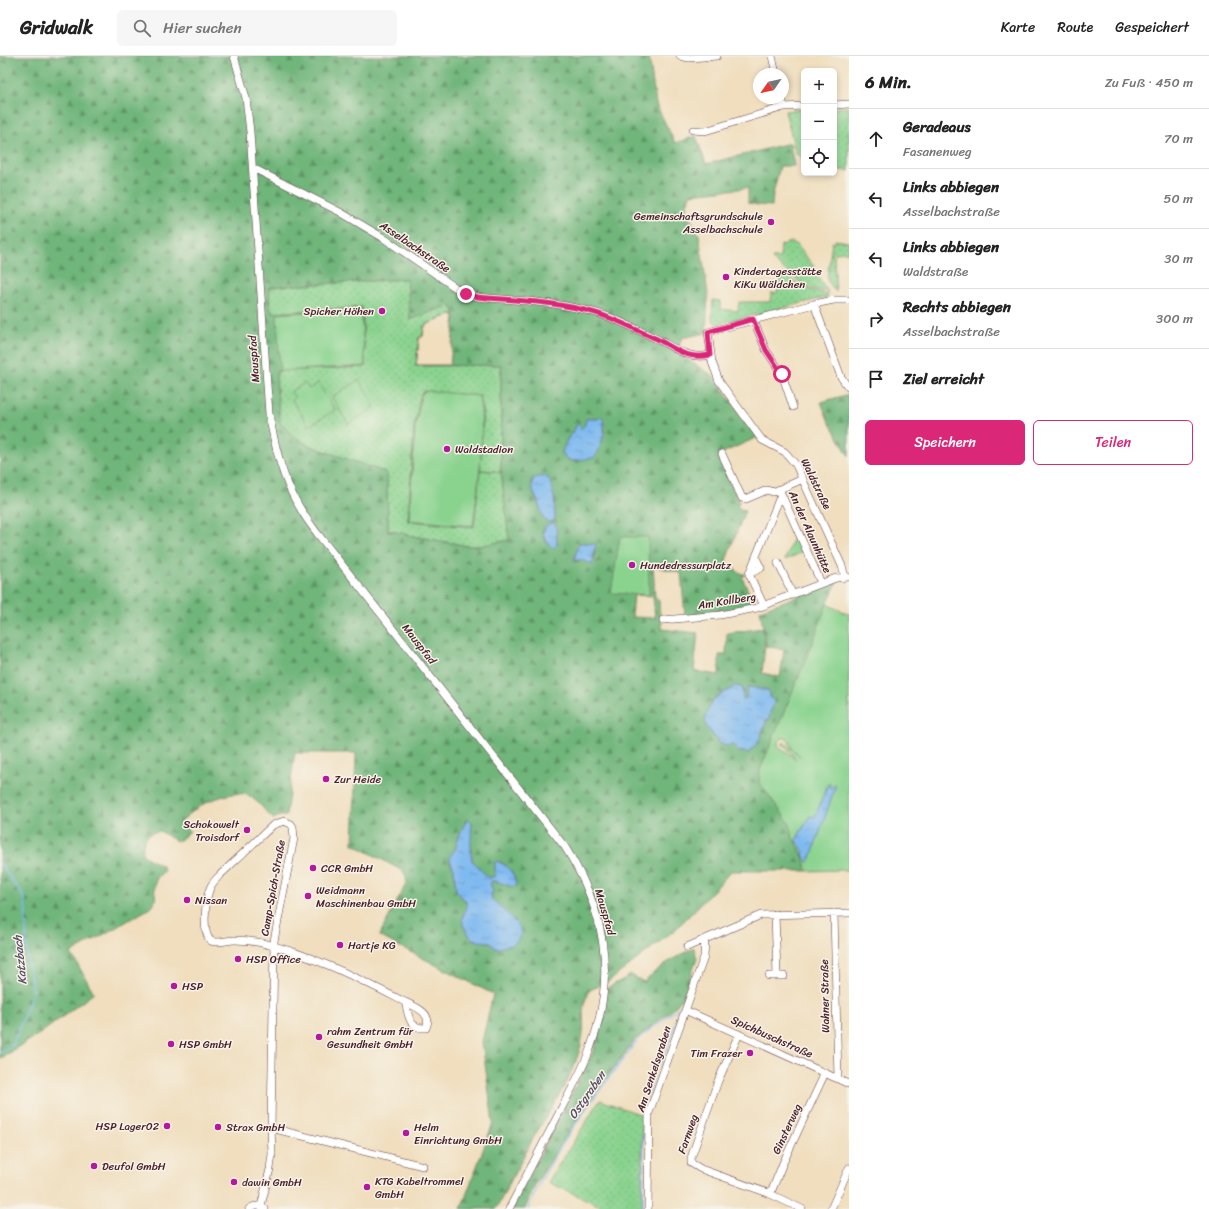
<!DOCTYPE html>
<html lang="de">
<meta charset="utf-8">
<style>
:root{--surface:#fff;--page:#f6f6f6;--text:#222;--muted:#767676;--line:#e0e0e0;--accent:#db2777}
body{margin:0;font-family:Sriracha,sans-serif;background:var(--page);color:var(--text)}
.controls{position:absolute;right:12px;top:12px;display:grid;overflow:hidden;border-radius:6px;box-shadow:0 2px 6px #0003}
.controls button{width:36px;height:36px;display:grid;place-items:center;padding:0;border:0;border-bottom:1px solid var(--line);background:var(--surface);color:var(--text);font:20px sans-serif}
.compass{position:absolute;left:753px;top:12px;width:36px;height:36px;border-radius:50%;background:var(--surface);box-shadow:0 2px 6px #0003;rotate:236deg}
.stop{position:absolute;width:12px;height:12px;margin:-9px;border:3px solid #db2777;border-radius:50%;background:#fff}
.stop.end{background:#db2777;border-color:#fff;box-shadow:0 1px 4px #0008}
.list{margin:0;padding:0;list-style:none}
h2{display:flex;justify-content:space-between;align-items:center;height:52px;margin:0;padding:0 16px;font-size:17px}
h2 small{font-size:13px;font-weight:400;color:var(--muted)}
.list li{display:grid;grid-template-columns:26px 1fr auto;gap:12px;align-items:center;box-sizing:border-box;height:60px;padding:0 16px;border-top:1px solid var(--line)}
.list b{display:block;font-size:15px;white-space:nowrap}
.list p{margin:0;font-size:13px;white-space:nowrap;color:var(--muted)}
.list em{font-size:13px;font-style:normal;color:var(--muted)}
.actions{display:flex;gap:8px;padding:12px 16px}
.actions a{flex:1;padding:9px 0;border:1px solid var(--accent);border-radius:6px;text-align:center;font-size:14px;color:var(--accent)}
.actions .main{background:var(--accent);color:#fff}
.icon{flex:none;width:22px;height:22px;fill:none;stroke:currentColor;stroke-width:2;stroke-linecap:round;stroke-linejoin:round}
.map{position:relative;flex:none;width:849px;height:1153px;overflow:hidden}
header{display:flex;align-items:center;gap:24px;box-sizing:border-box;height:56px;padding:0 20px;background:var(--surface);border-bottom:1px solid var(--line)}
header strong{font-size:19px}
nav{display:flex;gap:22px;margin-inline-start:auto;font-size:14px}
.search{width:280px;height:36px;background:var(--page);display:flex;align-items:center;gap:10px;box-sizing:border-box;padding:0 14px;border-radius:6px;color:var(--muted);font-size:15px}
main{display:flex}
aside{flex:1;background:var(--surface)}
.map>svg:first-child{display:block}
.grass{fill:url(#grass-dots);stroke:#6a795d;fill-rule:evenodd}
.forest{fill:url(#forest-firs);stroke:#5c6a52;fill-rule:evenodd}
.green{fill:#8ad38f;stroke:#6a795d;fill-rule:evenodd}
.water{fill:url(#water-ripples);stroke:#646c8e}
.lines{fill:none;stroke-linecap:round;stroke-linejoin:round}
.stream{stroke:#7eb9f0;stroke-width:1.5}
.minor-casing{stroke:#633c41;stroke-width:8}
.minor{stroke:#fff;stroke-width:7}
.route{stroke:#db2777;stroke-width:5}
.poi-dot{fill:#b5179e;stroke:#f7f3e8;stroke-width:1.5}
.labels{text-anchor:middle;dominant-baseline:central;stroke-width:3;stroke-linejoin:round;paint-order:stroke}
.poi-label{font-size:11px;fill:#4a1f2b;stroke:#f7f3e8;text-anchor:start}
.street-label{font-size:11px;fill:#4a1f2b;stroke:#f7f3e8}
.water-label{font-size:12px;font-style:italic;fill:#5a4d66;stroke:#f7f3e8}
</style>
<header>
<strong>Gridwalk</strong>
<div class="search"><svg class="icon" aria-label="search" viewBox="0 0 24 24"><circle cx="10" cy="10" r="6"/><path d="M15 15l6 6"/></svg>Hier suchen</div>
<nav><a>Karte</a><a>Route</a><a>Gespeichert</a></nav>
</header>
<main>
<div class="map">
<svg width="849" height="1153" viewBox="0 0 849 1153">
<defs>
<pattern id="grass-dots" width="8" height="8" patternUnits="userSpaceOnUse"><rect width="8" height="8" fill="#8ad38f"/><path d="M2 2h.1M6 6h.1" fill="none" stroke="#79b57c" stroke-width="1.8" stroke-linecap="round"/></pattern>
<pattern id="forest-firs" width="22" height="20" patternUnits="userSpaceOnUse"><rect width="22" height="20" fill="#6fb57a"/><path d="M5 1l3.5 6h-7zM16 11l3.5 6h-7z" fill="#5d9364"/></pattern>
<pattern id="water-ripples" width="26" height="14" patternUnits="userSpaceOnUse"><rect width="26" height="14" fill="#7eb9f0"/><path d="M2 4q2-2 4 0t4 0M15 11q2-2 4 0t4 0" fill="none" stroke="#6996c3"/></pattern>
</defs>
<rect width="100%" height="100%" fill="#f7f3e8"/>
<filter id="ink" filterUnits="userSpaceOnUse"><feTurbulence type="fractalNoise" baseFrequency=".025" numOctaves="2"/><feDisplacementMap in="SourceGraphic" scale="8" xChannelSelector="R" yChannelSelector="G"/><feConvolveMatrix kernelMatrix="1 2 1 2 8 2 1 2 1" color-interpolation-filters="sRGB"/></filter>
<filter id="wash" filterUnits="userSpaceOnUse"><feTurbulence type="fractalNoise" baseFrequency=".012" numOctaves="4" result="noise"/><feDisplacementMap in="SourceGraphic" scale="16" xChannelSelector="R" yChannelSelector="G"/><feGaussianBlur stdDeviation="0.9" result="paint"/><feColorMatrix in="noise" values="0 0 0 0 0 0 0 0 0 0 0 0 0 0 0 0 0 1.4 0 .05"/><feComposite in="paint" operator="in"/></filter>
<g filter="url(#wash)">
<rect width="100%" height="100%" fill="#f0debe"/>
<path class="grass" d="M849,51v64l-15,-2v-61z
M804,53v49l-8,-4 -11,-43z
M835,184l14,2v10l-15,1 2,39 -9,-12 5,-38 3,1z
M791,186l6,3 18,23 -1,2 14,22c-27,-4 -35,-16 -55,-32l-1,-2h8l1,-13 5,-1z
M786,219l16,12 26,8 -1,2 -110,27 -5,-4 1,-20 7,1v8l18,2 1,-9h31l1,-9h6l4,-17z
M408,223l42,26 6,10 -7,-1v2c-8,1 -18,6 -25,10l-1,10 -4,2 -3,28 85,-1v107l8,68 -30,6h-11l-55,-10 -25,-6 -1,-57 -80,-28 -12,-8 -15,-14 -4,-44 1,-8 88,-4 -3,-59 -89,5 -3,-5 -1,-21zM421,338l-13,127 6,-92z
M600,1044l42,15v94h-35l-59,-27z"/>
<path class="forest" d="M0,0h649l7,48 19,39 21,-7 10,28 84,-21 4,23h-14l-7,28 -1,12 -14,-1 -10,-2v-15l-58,6 -4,16 13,25 9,59 -2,39 -24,5 -6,14 37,24 45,61 -40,18 21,47 -2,5 8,4 -19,49 3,6 7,3v2l10,4 -4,2 12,27 -54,11 -15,1 -4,-43 -28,-7 2,30 4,5 1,17 2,4v7l36,4 -4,38 25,4v-20h7l1,-22 36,-5 2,18 -3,27 18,4 4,-27 -18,-4 -6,-36 77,-28 -10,22 -18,48 -49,118 -1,12 31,42 3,14 9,15 5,18h-76l-16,18 -39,40 -68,53 -16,7 -5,4 1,2c-8,12 -3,24 -5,38 -1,12 -5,23 -10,35 -11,26 -28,49 -42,74 -12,22 -23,45 -35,67h-35l32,-86 -11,-81 11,-48 -114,-58 27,-52c1,-6 0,-10 -5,-14l-48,-26 3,-91h-61l-9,63h-6l-7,3c-7,-7 -15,-18 -24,-23 -10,-6 -31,1 -41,6 -10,4 -19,13 -28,20l10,9 -12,11 -18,-11c-3,1 -8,1 -10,3 -7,4 -8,14 -7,21l20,12 1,4c-4,4 -9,8 -9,14 -2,11 4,10 -3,22l-81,46 23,40 -53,40 -41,26zM407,223l3,41 40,-15 5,9h-6v2c-8,1 -18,6 -25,10l-1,10 -4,2 -3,28 85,-1v107l-21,-2 3,-56 -3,-18 -56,-5 -3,3 -7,35 -6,92 66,6 6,-57 21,2 8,68 -30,6h-11l-55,-10 -25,-6 -1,-57 -80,-28 -12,-8 -15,-14 -4,-44 1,-8 88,-4 -3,-60 -89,6 -3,-5 -1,-21zM449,258l6,1 -5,50h-34l3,-27 4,-2 1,-9c7,-5 17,-10 25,-11zM421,339l-12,125 6,-91zM602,361c4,16 1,26 -7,39 -4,2 -20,5 -24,5 -4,-1 -7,-5 -9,-9l5,-12 8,-12 7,1 3,-4 2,-6h10zM546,420l6,13 3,28 -10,3 -11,-26 -2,-12 8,-4zM556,469v3l1,17 -11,-3 -3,-8v-4zM582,487l13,1 -1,17 -20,-1zM634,539l19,1 2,22 -23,-1zM732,631l11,12 3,-1 1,-10 3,-1 12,4 6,25 -1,4 -2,1 1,1 -7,19 -5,6h-19l-1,-2h-10l-5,-2 -13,-17 -1,-9 8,-17 9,-7 7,-3zM466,764l6,2 -2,22 2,17c8,5 10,13 19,17l4,-2v-14c14,-3 16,15 18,25l-18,-6h-3l-2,3 3,6 -2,7 3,5 11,44 -7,2 -8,-6 -17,-2 -5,-6 -5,-9v-12l4,-6 -1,-5 -10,-12 -2,-21 -5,-9 7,-13 2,-9 6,-10z
M849,338v62l-20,-34 -8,-20z
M694,892l3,11 -15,40 -10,11 -37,30 -39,52 -33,49 -29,46 -9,22h-13l80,-155 11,-35 4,-31 24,-13 13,7c16,-16 29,-24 50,-34z"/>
<path class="green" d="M361,252l4,58 -85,5 -3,-57z
M359,324l16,27 -27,17 -16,-27z
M305,327l4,6 9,-6 17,27 -26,16 -17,-26 3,-2 -4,-7z
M430,335l49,5c7,43 -1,87 -6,130l-64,-6 6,-91 6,-34 3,-3z
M796,475l9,20 -20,9z
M620,481h28l1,58 -38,-2z
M827,548l18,9 4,1v256l-42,1 -5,-18 -9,-15 -3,-14 -31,-42 1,-12 49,-118zM783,682h4l5,10 9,9 -17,-15 -2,2 5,4 9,12 -8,-7 -9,-5 -1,-5 1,-3zM828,728l2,4h2l3,-2 -25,74 -2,2h-1l-4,-7 2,-3 -9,-12 14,-24 5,1z"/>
<path class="water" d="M602,361l1,1c1,7 2,15 -1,23 -1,5 -4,7 -4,12l-5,5 -22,3 -6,-4 -3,-5 5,-12 6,-8 4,-8h1l3,5 4,-4 1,-6h11z
M546,420c10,10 8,30 9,43l-1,1c-3,2 -6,3 -9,0 -4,-4 -4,-10 -6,-15 -2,-8 -11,-18 -5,-27z
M550,467h3l3,2 1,20 -3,3 -5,-3 -6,-11 2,-7z
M581,487l14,1 1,2 -3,8 1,7 -2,3 -10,-4h-8l4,-14z
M734,630l8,1 1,12 3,-1 1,-10c6,-2 14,2 20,2l3,3v4l4,4 -1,5 -4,10 1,4h-5l1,2 -7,19 -10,12 -12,-2 -3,-6 -8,1 -7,-3 -13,-17 -1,-9 8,-17 9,-7 7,-3z
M828,728h2l-1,3 3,1 2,-4 2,1 -26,75 -2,2 -2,-1v-2l-3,-4 1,-3 -8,-12 14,-24 5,1z
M468,763l4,3c-1,14 -2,26 0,39 7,4 10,12 17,17l6,-2v-13l1,-2c10,3 20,13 20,24l-3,2 -18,-6h-3l-2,3 3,6 -2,7 1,2 23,22 6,10c-3,17 -13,13 -25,18l-6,-7 -12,-1 -7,-3 -8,-13 -1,-6 5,-12 -1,-5 -10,-12 -2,-21 -5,-11c2,-4 6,-7 7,-11 2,-10 6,-19 12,-28z"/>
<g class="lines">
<path class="stream" d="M0,807l25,36 2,57 6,37 -20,51 -13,9
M660,1012l18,-51
M646,1052l11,-32
M528,1153c25,-60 69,-115 108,-167l7,-7 37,-28
M643,1153l1,-93"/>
</g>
</g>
<g filter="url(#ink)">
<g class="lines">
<defs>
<path id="minor" d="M234,0l12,42 4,34 19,282c6,32 13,65 31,94 5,9 11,17 17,25l248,314c41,64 52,130 25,202 -8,23 -21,44 -32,66 -16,31 -33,63 -49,94
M680,0l9,2 28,-2
M772,0l4,18
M782,42l2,9
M834,49l15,-1
M693,74l12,1 79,-24 20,-1
M253,112l87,44 42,25 74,51 10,6 12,3c43,4 90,5 131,20 17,7 34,15 50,23 17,9 31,20 51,15
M814,248l27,73 7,10
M753,263l13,31 16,24 11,33
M722,398l20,44 4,1 21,-9 6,2 30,-13
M780,435l41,92
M778,507l15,32
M749,518l12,-6 -5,-10
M845,521l-3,-11 -46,-101 -11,-13 -23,-12 -43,-59 -7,-19 -4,-30 106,-28 20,-4h15
M764,550l-15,-32 32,-80
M663,564l57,-5 37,-7 79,-30 12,-1
M834,857l4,166
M775,858l2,62
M687,891l74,-32 88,-2
M769,920h15
M685,954l164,74
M739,978l-21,47 -27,77v5l10,6 67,24 34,16
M271,1072l152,38
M768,1137l4,-3 11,-27 42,-90
M261,1150l9,-37 2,-15 -1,-26 3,-182v-5l20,-103 -1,-11 -2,-3 -7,-3 -11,4 -53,50c-4,4 -8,8 -10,13 -4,10 -9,45 1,53 7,3 16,-1 24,-1 9,0 18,1 27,3 51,12 97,36 143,59 4,13 3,27 21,26 7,-15 -10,-21 -21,-26
M249,1153c5,-4 11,-4 16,0
M648,1153l1,-96 55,-156 1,-18
M831,1153l18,-41"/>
</defs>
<use href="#minor" class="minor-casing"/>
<use href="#minor" class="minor"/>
</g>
</g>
<g class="lines" filter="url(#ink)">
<path class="route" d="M466,238l12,3c42,4 93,5 132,21 16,6 31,14 47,21 19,10 30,21 53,16l-2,-23 45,-13 13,31 16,24"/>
</g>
<g class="poi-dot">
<circle cx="771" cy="166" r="4"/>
<circle cx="726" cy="221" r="4"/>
<circle cx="382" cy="255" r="4"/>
<circle cx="447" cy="393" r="4"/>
<circle cx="632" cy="509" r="4"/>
<circle cx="326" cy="723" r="4"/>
<circle cx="247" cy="774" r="4"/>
<circle cx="313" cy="812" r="4"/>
<circle cx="308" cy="840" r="4"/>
<circle cx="187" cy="844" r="4"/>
<circle cx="340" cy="889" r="4"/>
<circle cx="238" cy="903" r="4"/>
<circle cx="174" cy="930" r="4"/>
<circle cx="319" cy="981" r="4"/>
<circle cx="171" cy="988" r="4"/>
<circle cx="750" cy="997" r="4"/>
<circle cx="167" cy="1070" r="4"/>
<circle cx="218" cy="1071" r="4"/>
<circle cx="406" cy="1077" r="4"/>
<circle cx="94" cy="1110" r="4"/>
<circle cx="234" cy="1126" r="4"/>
<circle cx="367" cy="1131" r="4"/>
</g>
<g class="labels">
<g class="poi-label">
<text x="763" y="160" text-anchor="end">Gemeinschaftsgrundschule<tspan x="763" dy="13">Asselbachschule</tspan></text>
<text x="734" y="215">Kindertagesstätte<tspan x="734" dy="13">KiKu Wäldchen</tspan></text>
<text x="374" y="255" text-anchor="end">Spicher Höhen</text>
<text x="455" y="393">Waldstadion</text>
<text x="640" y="509">Hundedressurplatz</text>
<text x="334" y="723">Zur Heide</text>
<text x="239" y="768" text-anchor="end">Schokowelt<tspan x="239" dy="13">Troisdorf</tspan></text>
<text x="321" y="812">CCR GmbH</text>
<text x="316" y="834">Weidmann<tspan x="316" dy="13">Maschinenbau GmbH</tspan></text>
<text x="195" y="844">Nissan</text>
<text x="348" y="889">Hartje KG</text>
<text x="246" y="903">HSP Office</text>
<text x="182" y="930">HSP</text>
<text x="327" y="975">rahm Zentrum für<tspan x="327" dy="13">Gesundheit GmbH</tspan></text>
<text x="179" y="988">HSP GmbH</text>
<text x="742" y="997" text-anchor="end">Tim Frazer</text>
<text x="159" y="1070" text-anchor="end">HSP Lager02</text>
<text x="226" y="1071">Strax GmbH</text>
<text x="414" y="1071">Helm<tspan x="414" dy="13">Einrichtung GmbH</tspan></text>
<text x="102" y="1110">Deufol GmbH</text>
<text x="375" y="1125">KTG Kabeltrommel<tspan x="375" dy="13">GmbH</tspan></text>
<text x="242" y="1126">dawin GmbH</text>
</g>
<g class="street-label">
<text transform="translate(415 191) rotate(34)">Asselbachstraße</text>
<text transform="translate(254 303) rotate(-94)">Mauspfad</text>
<text transform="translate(816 428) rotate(64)">Waldstraße</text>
<text transform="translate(810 476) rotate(66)">An der Alaunhütte</text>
<text transform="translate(727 545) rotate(-9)">Am Kollberg</text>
<text transform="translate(419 588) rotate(52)">Mauspfad</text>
<text transform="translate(273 832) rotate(-80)">Camp-Spich-Straße</text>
<text transform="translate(605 856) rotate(74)">Mauspfad</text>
<text transform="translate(825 940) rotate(-91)">Wahner Straße</text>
<text transform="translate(772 981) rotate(24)">Spichbuschstraße</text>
<text transform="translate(654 1013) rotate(-72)">Am Senkelsgraben</text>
<text transform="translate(787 1073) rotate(-65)">Ginsterweg</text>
<text transform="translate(688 1078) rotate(-71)">Farnweg</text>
</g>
<g class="water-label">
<text transform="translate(20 904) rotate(-96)">Katzbach</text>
<text transform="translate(587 1039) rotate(-55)">Ostgraben</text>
</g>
</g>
</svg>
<div class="controls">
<button>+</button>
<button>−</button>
<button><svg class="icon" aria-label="locate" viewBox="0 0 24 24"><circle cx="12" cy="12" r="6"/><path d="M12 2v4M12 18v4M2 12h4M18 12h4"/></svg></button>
</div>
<svg class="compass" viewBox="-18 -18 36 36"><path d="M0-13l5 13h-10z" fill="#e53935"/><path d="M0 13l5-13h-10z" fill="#767676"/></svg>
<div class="stop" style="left:782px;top:318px"></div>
<div class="stop end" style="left:466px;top:238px"></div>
</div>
<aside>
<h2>6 Min.<small>Zu Fuß · 450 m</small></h2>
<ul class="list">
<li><svg class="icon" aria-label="ahead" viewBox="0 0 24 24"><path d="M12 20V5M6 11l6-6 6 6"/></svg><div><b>Geradeaus</b><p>Fasanenweg</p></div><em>70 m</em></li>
<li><svg class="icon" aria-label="left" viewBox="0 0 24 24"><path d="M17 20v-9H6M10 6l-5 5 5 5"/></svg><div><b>Links abbiegen</b><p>Asselbachstraße</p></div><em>50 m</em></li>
<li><svg class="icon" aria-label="left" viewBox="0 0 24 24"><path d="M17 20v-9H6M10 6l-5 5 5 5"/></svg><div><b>Links abbiegen</b><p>Waldstraße</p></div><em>30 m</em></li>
<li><svg class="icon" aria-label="right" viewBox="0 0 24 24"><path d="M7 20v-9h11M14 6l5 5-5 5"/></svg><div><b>Rechts abbiegen</b><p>Asselbachstraße</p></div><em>300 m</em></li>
<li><svg class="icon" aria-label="arrive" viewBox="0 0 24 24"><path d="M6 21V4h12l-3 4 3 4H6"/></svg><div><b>Ziel erreicht</b></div></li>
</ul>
<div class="actions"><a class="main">Speichern</a><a>Teilen</a></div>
</aside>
</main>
